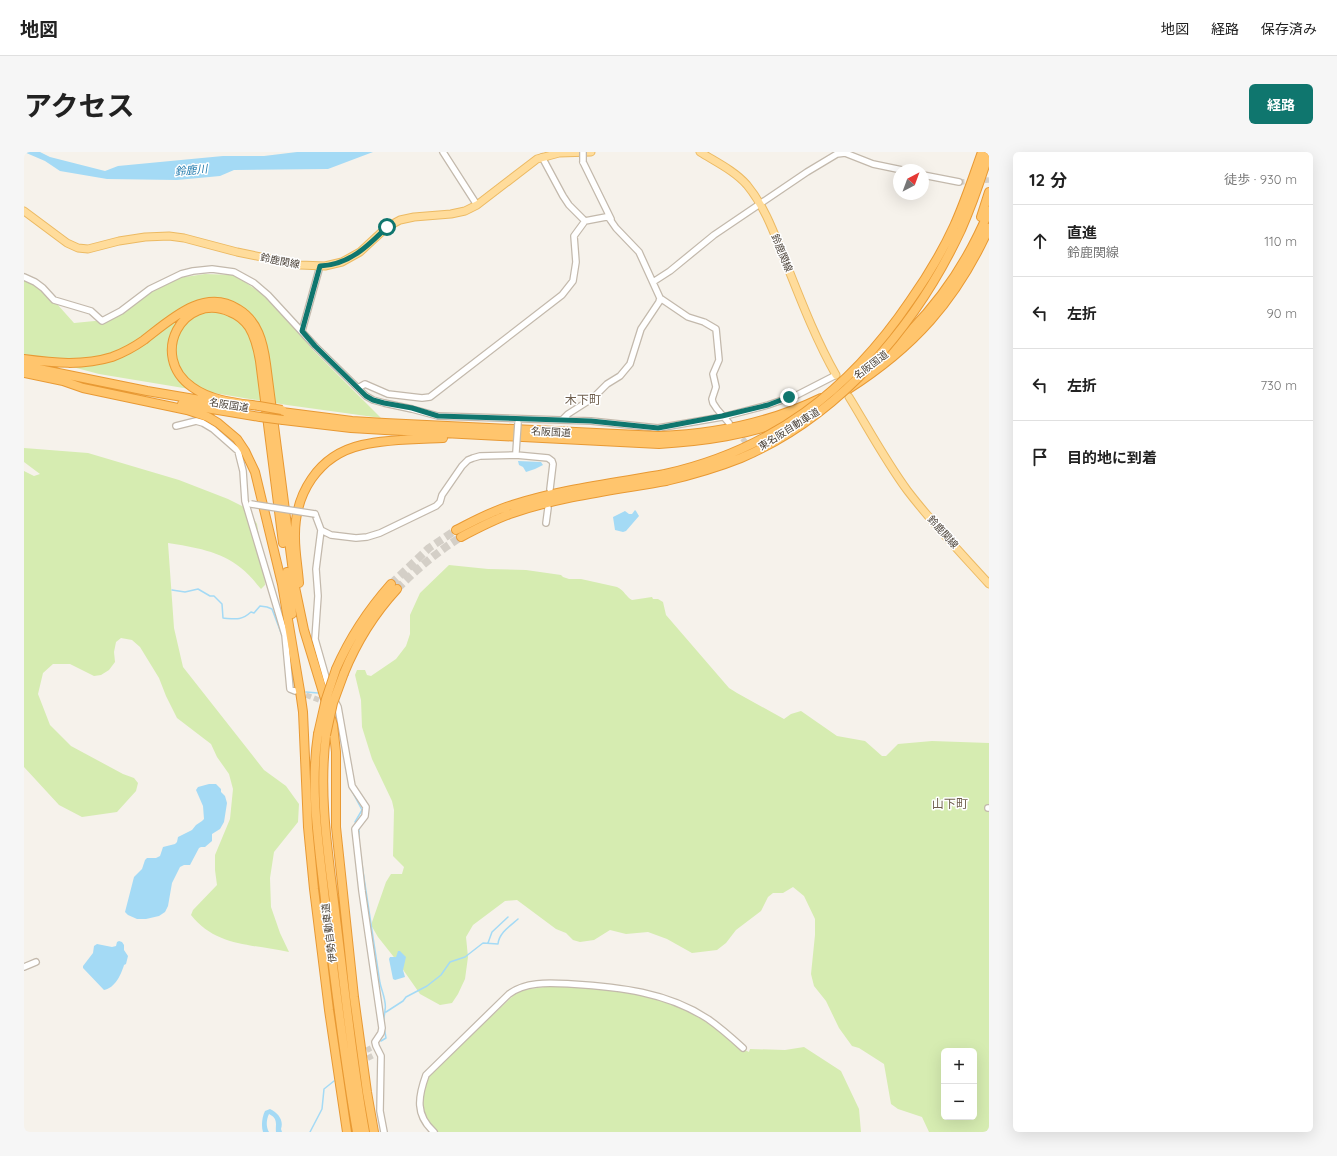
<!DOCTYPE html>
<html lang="ja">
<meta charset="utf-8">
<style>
:root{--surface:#fff;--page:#f6f6f6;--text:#222;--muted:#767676;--line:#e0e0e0;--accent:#0f766e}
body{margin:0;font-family:Quicksand,"Noto Sans JP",sans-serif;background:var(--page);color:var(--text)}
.controls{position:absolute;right:12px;bottom:12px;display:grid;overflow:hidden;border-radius:6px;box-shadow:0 4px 16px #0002}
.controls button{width:36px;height:36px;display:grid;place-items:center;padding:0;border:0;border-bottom:1px solid var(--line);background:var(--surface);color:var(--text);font:20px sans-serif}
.compass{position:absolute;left:869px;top:12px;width:36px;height:36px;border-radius:50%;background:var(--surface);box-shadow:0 4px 16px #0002;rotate:41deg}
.stop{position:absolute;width:12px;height:12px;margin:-9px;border:3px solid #0f766e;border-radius:50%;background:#fff}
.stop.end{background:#0f766e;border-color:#fff;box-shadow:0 1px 4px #0008}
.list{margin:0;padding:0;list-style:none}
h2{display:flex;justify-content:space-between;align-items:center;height:52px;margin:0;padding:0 16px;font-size:17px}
h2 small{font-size:13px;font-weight:400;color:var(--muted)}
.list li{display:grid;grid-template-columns:26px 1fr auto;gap:12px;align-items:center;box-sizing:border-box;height:72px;padding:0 16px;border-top:1px solid var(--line)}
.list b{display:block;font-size:15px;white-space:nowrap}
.list p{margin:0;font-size:13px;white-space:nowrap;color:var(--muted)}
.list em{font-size:13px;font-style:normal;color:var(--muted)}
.icon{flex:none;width:22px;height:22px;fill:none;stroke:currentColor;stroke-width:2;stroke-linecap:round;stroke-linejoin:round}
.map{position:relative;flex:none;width:965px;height:980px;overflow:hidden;border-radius:6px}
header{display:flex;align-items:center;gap:24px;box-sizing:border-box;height:56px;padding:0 20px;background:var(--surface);border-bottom:1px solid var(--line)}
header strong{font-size:19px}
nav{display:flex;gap:22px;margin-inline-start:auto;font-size:14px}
.intro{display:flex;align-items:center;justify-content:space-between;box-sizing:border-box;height:96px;padding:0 24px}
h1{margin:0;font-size:28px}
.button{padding:10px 18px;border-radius:6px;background:var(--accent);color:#fff;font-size:14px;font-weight:700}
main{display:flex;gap:24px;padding:0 24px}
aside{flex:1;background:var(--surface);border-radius:6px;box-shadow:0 4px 16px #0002}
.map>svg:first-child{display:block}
.green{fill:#d6ecb1;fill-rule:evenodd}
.water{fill:#a4daf5}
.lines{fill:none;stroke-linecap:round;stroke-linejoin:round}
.stream{stroke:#a4daf5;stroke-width:1.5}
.minor-tunnel{stroke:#d4cfc7;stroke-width:5.5;stroke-dasharray:5.5 3;stroke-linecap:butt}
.highway-tunnel{stroke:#d4cfc7;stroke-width:8;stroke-dasharray:8 4;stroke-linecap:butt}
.minor-casing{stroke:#c3b9ac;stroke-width:8}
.major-casing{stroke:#ecba63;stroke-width:9}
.highway-casing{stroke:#e89933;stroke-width:10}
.minor{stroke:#fff;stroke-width:5.5}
.major{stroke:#ffdc9b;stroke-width:7}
.highway{stroke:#ffc56d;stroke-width:8}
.minor-bridge-casing{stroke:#c3b9ac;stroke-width:8;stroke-linecap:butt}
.highway-bridge-casing{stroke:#e89933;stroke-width:10;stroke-linecap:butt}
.minor-bridge{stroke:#fff;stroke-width:5.5}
.highway-bridge{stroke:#ffc56d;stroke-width:8}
.route{stroke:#0f766e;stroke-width:5}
.labels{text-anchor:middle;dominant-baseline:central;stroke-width:3;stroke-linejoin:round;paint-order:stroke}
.street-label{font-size:10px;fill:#4b4238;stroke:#fff}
.water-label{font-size:11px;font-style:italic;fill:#267dae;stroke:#fff}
.quarter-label{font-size:12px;fill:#6f5f4e;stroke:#fff}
</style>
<header>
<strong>地図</strong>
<nav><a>地図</a><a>経路</a><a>保存済み</a></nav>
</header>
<div class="intro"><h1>アクセス</h1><a class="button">経路</a></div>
<main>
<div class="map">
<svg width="965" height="980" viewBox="0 0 965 980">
<rect width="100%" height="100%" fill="#f6f2eb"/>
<path class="green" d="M181,122l30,1 37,26 40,48 69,69 -94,-13 -188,-31 -75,-20v-75l16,6 34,38 31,-3 39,-26 34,-16z
M0,296l64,5 91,27 49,19 20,10 9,15 7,42 1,19 -4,4c-6,-7 -12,-15 -20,-21 -20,-17 -48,-21 -73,-25l6,85 9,39 81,103 22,16 13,18 -1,18 -24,30 -4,26 1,29 9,26 9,19c-36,-8 -73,-5 -98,-37l2,-5 24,-25 -2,-15v-15l15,-36 3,-30 -4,-15 -12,-17 -6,-13 -34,-26 -11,-22 -7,-18 -19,-31 -8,-7 -11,-2 -5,4 -2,10 1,10 -6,8 -8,5 -7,1 -24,-12h-17l-10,9 -5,21 12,31 21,21 52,28 11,4 4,5 -2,8 -19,21 -35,5 -23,-12 -35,-38v-296l10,5 6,-2 -16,-12z
M425,413l39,4 38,1 35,5 2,2 6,2h12l36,8c8,4 9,10 15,13l20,-3 1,2h5l5,3 3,13 63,73 8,5 47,26 7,-5 10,-3 36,25 28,5 17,15h4l12,-12 34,-3 57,2v389h-60l-7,-15 -24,-8 -7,-5 -7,-40 -25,-16 -7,-2 -13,-18 -13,-27 -12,-15 -3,-12 4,-39v-16l-11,-23 -11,-9 -10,6h-10l-5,4 -7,14 -25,19 -10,13 -9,7 -25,3 -25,-14 -19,-7 -22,2 -16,-4 -16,10 -14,2 -7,-2 -7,-7 -10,-4 -39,-29 -12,1 -32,24 -7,12 2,20 -3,22 -7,15 -6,9 -12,2 -20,-11 -23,-33 -19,-24 -7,-12 15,-43 5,-8h11l2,-7 -11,-11 1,-46 -2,-9 -20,-42 -10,-32 -1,-27 -6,-25 2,-5h8l2,5 4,1 25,-17 10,-13 4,-12v-19l10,-22zM920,899h30v66h-30z
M528,834c48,3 99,4 142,29 8,4 16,9 23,14 11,9 19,17 32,23l1,-3 35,1 19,-3 37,24 18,38 2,23h-423c-17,-14 -21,-39 -8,-58l85,-80 8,-4z"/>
<path class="water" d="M0,0h16l10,5 55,14 13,-5 105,-10h41l33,-4h76l-45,17 -94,1 -14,6 -43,4 -70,-1 -47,-8 -15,-10z
M494,309l23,1 2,3 -8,4 -9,3 -3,-5 -4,-2z
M611,358l1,1 3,5 -13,15 -3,1 -8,-2 -2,-13 12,-6 4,3h3z
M185,632h7l5,5v3l4,4 2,7 -3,19 -4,7 -8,5v7l-7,6h-4l-2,1 -9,17h-6l-4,2 -8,16 -4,23 -3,6 -6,4 -13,3h-9l-9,-4 -3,-3 9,-35 8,-8 3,-9 2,-2h9l4,-2 3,-9 12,-3 2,-2 1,-5 14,-7 4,-5 6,-4 2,-2 -1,-13 -7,-16 2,-3z
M95,789l3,1 2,3v5l4,6 -2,8 -2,1c-3,10 -9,23 -20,25l-21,-22v-2l10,-13 1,-7 3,-2 15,3 4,-1 1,-4z
M374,799h2l6,6 -3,13 2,7 -10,3 -2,-1 -4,-20 1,-2h6z
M246,957c8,4 14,11 11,20l1,3h-6c-1,-7 3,-13 -7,-18 -3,6 -3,13 0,18h-6c-2,-6 -1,-15 2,-21z"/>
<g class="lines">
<path class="stream" d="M148,438l13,2 13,-3 12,7h4l8,8 1,14c12,1 18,3 28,-6l3,1 6,-7 7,1 5,2 11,29
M267,520l5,18
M282,540l12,1
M328,639l10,19 -7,12
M335,676v16
M337,706l19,125c2,9 7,19 5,27 0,5 -2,8 -1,13
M464,791l4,-11 16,-15
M362,860l17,-11 3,-4 21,-11 14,-11 9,-13 15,-5 18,-14 15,1c1,-11 12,-18 20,-25
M357,889l5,-3 -2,-11
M286,980l12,-23 2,-20 10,-8"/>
<path class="minor-tunnel" d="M935,30l30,-2
M713,280l20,24
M274,540l29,11
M335,902l12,-6
M336,910l14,-7"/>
<path class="highway-tunnel" d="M367,432l38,-36 27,-18
M373,437c20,-20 40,-37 64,-52"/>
<defs>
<path id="minor" d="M419,0l34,53
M518,5l21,39 6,9 16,16
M559,10l28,57
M899,23l36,7
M0,125l11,5 8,6 11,12 37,11 11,10 19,-10 29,-22 31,-15 12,-3 19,-2 22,3 20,11 14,12 47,51 51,50 7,4 11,3 28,6 26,7 153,5 67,7 64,-11 46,-12 29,-10 39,-20
M629,130l17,-11 44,-36 93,-63 30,-18 8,-1 28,11 29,6
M278,179l18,-65
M334,236l7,-4 23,10 34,4 8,-1 132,-102 11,-14 3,-19 -2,-26 11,-15 21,-4 3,1 7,10 23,24 21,46 28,19 16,5 12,7 3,31 -6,14 3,13 -4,12 1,4 4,6 12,14
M538,268l6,-6 25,-16 14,-14 13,-8 10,-12 11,-35 18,-27 1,-4
M152,274l20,-5 7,2 10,6 25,22 5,20 2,30 40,134 5,54 5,2
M291,362l6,16 10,5 25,3 11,-1 13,-4 56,-27 4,-4 2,-7 20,-29 6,-6 5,-2 7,-2 36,-1 32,3 4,3 1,3 -3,25
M522,371l2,-15
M297,378l-5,39 2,27 -3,43 12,42 3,8
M310,547l4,8 14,79 14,21 -1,9 -10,13 7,62 20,137 -1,5 -6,9 1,4 5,10 -1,55 4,21
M964,656h1
M0,815l12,-5
M410,980c-19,-17 -16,-35 -8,-57l83,-81c17,-13 41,-11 62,-10 48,3 96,8 137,35 13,9 24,19 35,29"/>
<path id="major" d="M676,0c16,10 35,19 47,33 18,22 27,48 37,73 16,40 31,80 52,117
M0,59l43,32 11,5 10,1 31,-8 26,-4 24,-1 15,2 53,14 63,13 25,1 17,-4 18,-10 27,-25 13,-7 14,-3 37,-3 14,-3 12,-6 60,-46 22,-6 32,-1
M825,245c19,31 36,63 58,93 25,33 54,63 82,94"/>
<path id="highway" d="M957,65l8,-25
M0,207c29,4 59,7 88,-2 11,-4 22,-10 32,-17 26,-20 60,-53 94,-31 20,12 25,33 28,55l29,223 9,43 29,95 3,27v75l18,170 13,95 7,40
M850,212c53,-43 89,-91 115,-153
M0,214l123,25 71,12
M0,221l44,9
M39,229l20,7 104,22 21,7 10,6 19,16 8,12 10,21 27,112 18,107 3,21 5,115 6,62 15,121 18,122
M823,238c66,-42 109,-89 142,-162
M158,252l78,13
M235,254c-22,-3 -48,-5 -67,-19 -44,-31 -9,-96 38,-75 8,3 14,8 19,15 6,10 9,22 11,34l23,182
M258,260l70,9 33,2 274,13c57,-2 110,-13 162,-38
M259,268l68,8 34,2 274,14c45,-3 90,-9 133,-26
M432,378c18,-9 36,-19 56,-25 49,-16 102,-22 153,-31
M437,385c17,-9 34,-18 52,-24 49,-17 102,-23 153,-32
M263,420l5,42
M275,431c-1,-15 -4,-30 -4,-45 -1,-44 23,-83 67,-93 24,-6 56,-6 81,-7
M312,517c14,-32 32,-59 55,-85
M320,521c13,-32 30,-59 53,-84
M294,582c-9,58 2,117 8,175 9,75 18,149 31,223
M302,583c-8,62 3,123 10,184 9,71 16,143 29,213"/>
</defs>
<use href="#minor" class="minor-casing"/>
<use href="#major" class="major-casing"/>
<use href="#highway" class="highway-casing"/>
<use href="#minor" class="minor"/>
<use href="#major" class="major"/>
<use href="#highway" class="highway"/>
<defs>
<path id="minor-bridge" d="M559,0v10
M492,300l2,-29
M227,352l64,10"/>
<path id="highway-bridge" d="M235,254l23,4
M236,265l23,3
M641,322c107,-24 184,-83 245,-173 17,-24 32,-49 44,-75 11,-24 19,-49 28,-74
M642,329c25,-6 50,-13 75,-23 99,-42 175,-132 220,-228 11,-25 20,-51 28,-77
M294,582l8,-35 10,-30
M302,583l7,-32 11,-30"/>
</defs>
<use href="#minor-bridge" class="minor-bridge-casing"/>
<use href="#highway-bridge" class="highway-bridge-casing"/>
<use href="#minor-bridge" class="minor-bridge"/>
<use href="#highway-bridge" class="highway-bridge"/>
</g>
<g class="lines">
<path class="route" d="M363,75c-19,19 -38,38 -67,39l-18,65 13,15 51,50 7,4 11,3 28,5 26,8 153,5 67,7 64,-12 46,-11 21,-8"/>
</g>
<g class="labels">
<g class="street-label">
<text transform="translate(758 101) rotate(68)">鈴鹿関線</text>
<text transform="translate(256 109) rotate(11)">鈴鹿関線</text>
<text transform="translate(847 213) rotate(-37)">名阪国道</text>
<text transform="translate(205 253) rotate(9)">名阪国道</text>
<text transform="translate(765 277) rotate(-32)">東名阪自動車道</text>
<text transform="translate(527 280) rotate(3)">名阪国道</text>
<text transform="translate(919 380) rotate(48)">鈴鹿関線</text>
<text transform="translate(305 781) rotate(-97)">伊勢自動車道</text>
</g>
<g class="water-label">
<text transform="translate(167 18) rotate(-5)">鈴鹿川</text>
</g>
<g class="quarter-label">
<text x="559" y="247">木下町</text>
<text x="926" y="651">山下町</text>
</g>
</g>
</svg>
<div class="controls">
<button>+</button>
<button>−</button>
</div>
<svg class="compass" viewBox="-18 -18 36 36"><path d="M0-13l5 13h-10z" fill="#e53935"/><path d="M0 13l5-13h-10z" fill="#767676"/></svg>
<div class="stop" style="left:363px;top:75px"></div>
<div class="stop end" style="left:765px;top:245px"></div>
</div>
<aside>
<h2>12 分<small>徒歩 · 930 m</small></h2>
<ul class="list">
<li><svg class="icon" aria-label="ahead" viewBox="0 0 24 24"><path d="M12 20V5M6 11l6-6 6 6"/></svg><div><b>直進</b><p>鈴鹿関線</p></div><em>110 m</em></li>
<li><svg class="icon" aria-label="left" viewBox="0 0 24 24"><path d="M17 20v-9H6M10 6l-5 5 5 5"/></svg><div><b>左折</b></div><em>90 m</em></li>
<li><svg class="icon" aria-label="left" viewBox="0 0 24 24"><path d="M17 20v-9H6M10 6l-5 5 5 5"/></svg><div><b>左折</b></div><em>730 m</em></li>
<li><svg class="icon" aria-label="arrive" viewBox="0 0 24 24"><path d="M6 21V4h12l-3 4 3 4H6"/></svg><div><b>目的地に到着</b></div></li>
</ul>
</aside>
</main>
